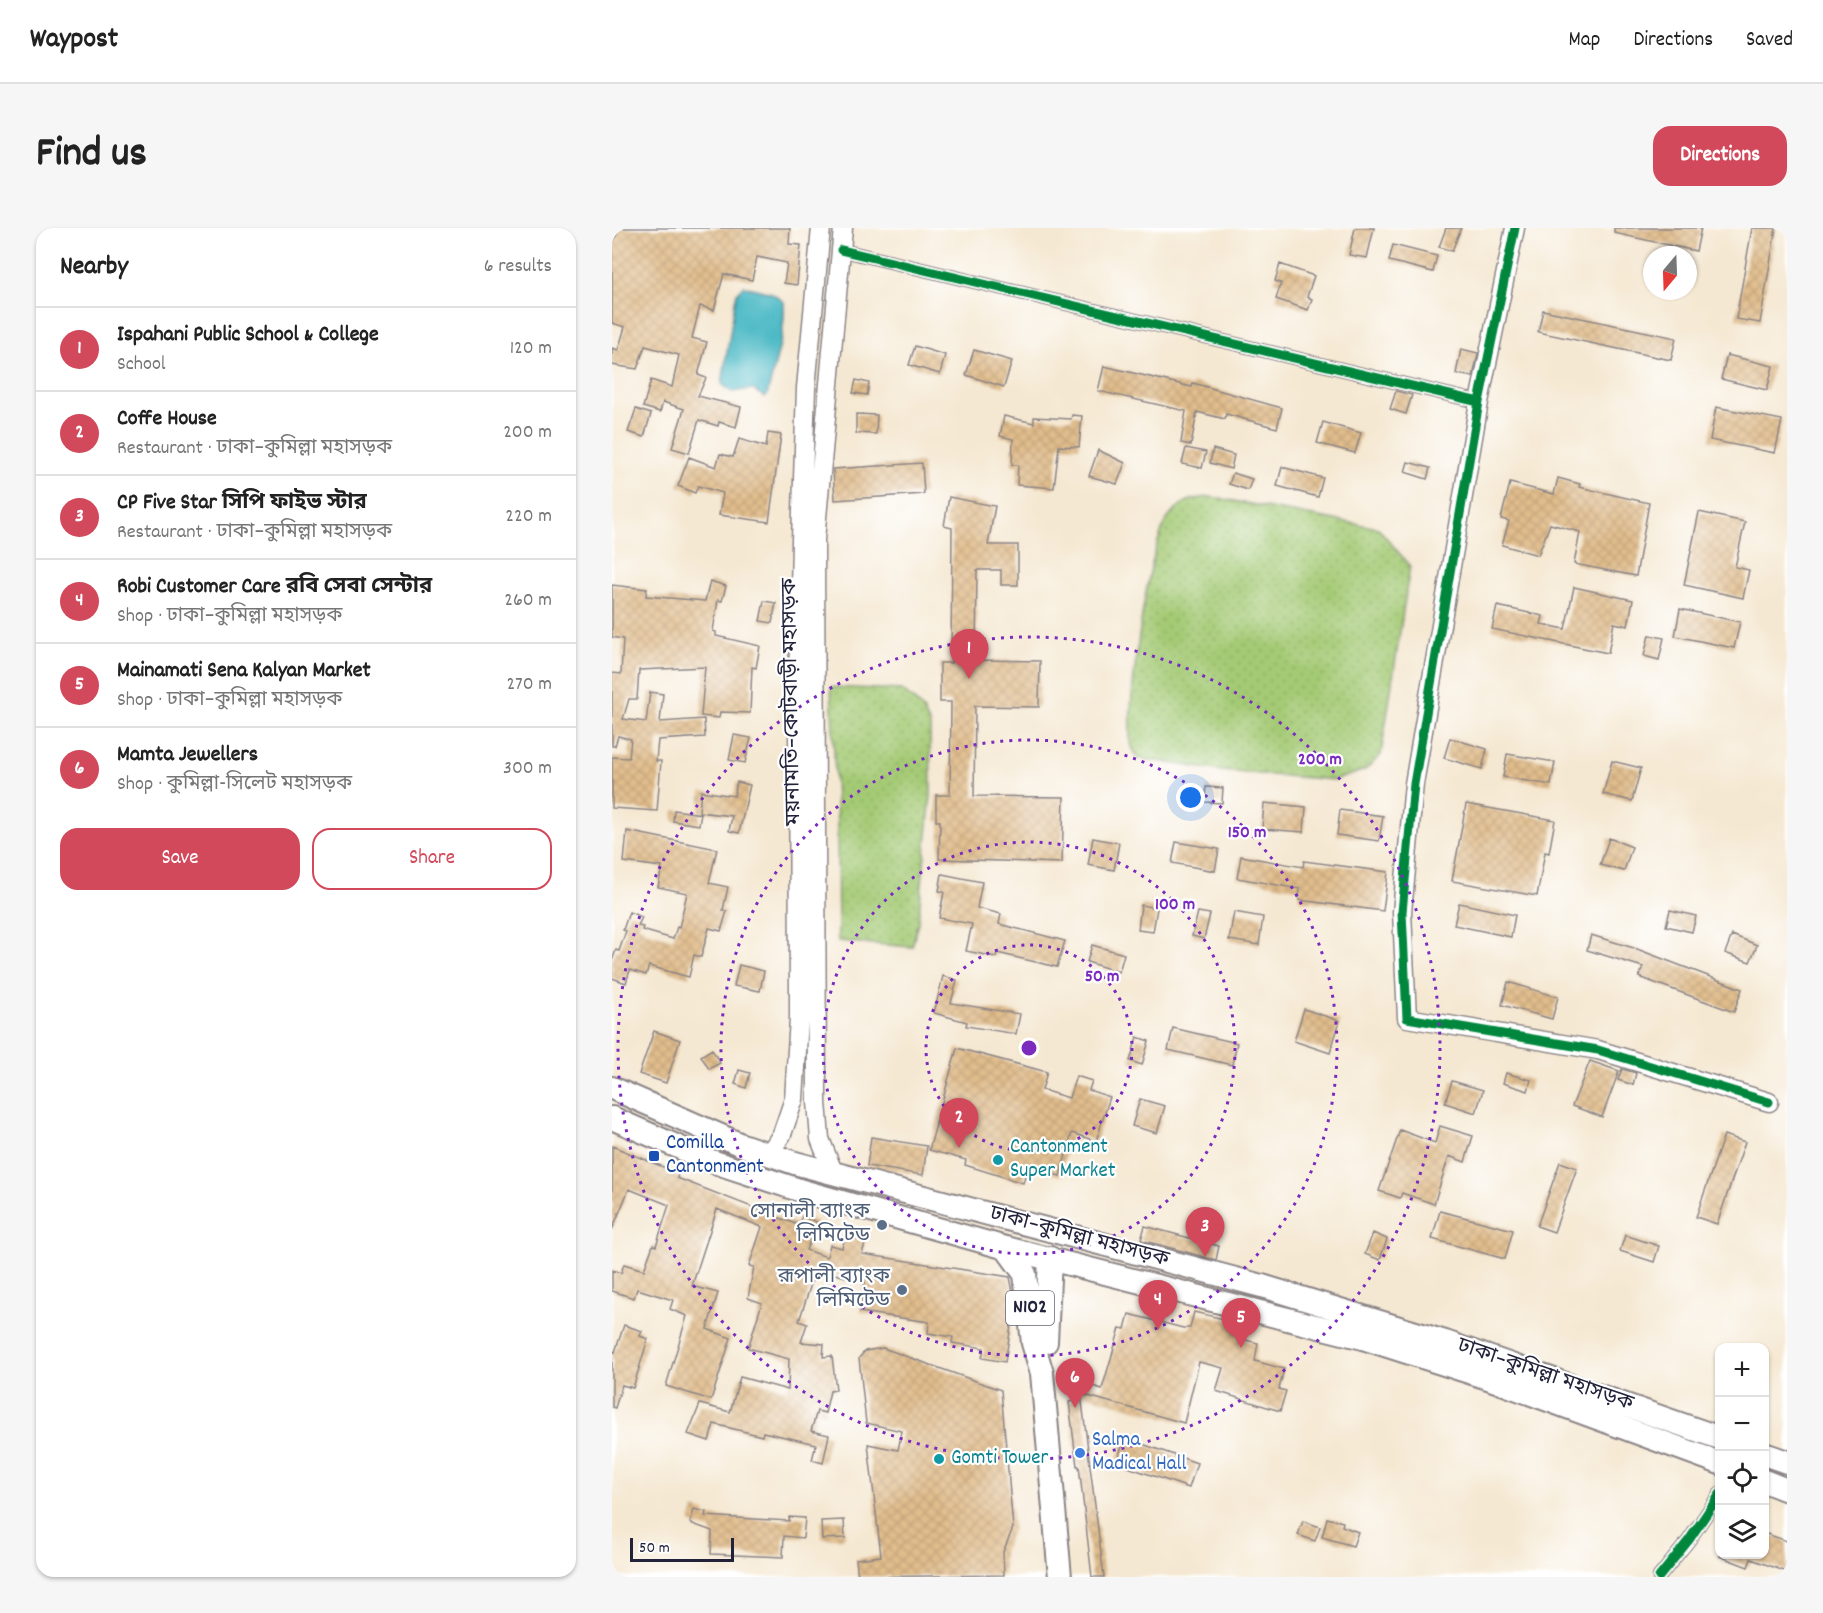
<!DOCTYPE html>
<meta charset="utf-8">
<style>
:root{--surface:#fff;--page:#f6f6f6;--text:#222;--muted:#767676;--line:#e0e0e0;--accent:#d1495b}
body{margin:0;font-family:Dekko,"Noto Sans Bengali",sans-serif;background:var(--page);color:var(--text)}
.controls{position:absolute;right:18px;bottom:18px;display:grid;overflow:hidden;border-radius:12px;box-shadow:0 2px 4px #0004}
.controls button{width:54px;height:54px;display:grid;place-items:center;padding:0;border:0;border-bottom:2px solid var(--line);background:var(--surface);color:var(--text);font:30px sans-serif}
.compass{position:absolute;left:1031px;top:18px;width:54px;height:54px;border-radius:50%;background:var(--surface);box-shadow:0 2px 4px #0004;rotate:199deg}
.scale{position:absolute;left:18px;bottom:15px;width:104px;box-sizing:border-box;padding-left:6px;border:3px solid #22223b;border-top:0;font-size:16px;line-height:21px;white-space:nowrap;color:#22223b;-webkit-text-stroke:4px #fff;paint-order:stroke}
.you{position:absolute;left:579px;top:570px;width:21px;height:21px;margin:-15px;border:4px solid #fff;border-radius:50%;background:#1a73e8;box-shadow:0 0 0 9px #1a73e833}
.badge{display:grid;place-items:center;width:39px;height:39px;border-radius:50%;background:var(--accent);color:#fff;font-size:20px;font-weight:700}
.pin{position:absolute;translate:-50% -50px;filter:drop-shadow(0 2px 3px #0008)}
.pin::after{content:'';position:absolute;top:32px;width:21px;height:18px;background:inherit;clip-path:polygon(0 0,100% 0,50% 100%)}
.list{margin:0;padding:0;list-style:none}
h2{display:flex;justify-content:space-between;align-items:center;height:78px;margin:0;padding:0 24px;font-size:26px}
h2 small{font-size:20px;font-weight:400;color:var(--muted)}
.list li{display:grid;grid-template-columns:39px 1fr auto;gap:18px;align-items:center;box-sizing:border-box;height:84px;padding:0 24px;border-top:2px solid var(--line)}
.list b{display:block;font-size:22px;white-space:nowrap}
.list p{margin:0;font-size:20px;white-space:nowrap;color:var(--muted)}
.list em{font-size:20px;font-style:normal;color:var(--muted)}
.actions{display:flex;gap:12px;padding:18px 24px}
.actions a{flex:1;padding:14px 0;border:2px solid var(--accent);border-radius:18px;text-align:center;font-size:21px;color:var(--accent)}
.actions .main{background:var(--accent);color:#fff}
.icon{flex:none;width:33px;height:33px;fill:none;stroke:currentColor;stroke-width:2;stroke-linecap:round;stroke-linejoin:round}
.map{position:relative;flex:none;width:1175px;height:1349px;overflow:hidden;border-radius:18px}
header{display:flex;align-items:center;gap:36px;box-sizing:border-box;height:84px;padding:0 30px;background:var(--surface);border-bottom:2px solid var(--line)}
header strong{font-size:28px}
nav{display:flex;gap:33px;margin-inline-start:auto;font-size:21px}
.intro{display:flex;align-items:center;justify-content:space-between;box-sizing:border-box;height:144px;padding:0 36px}
h1{margin:0;font-size:42px}
.button{padding:15px 27px;border-radius:18px;background:var(--accent);color:#fff;font-size:21px;font-weight:700}
main{display:flex;gap:36px;padding:0 36px}
aside{flex:1;background:var(--surface);border-radius:18px;box-shadow:0 2px 4px #0004}
.map>svg:first-child{display:block}
.park{fill:url(#park-dots);stroke:#637658;stroke-width:1.5}
.water{fill:#4bb9c5;stroke:#366e80;stroke-width:1.5}
.building{fill:url(#building-cross-hatch)}
.lines{fill:none;stroke-linecap:round;stroke-linejoin:round}
.street-casing{stroke:#8c8586;stroke-width:15}
.secondary-casing{stroke:#8c8586;stroke-width:21}
.highway-casing{stroke:#8c8586;stroke-width:26}
.street{stroke:#fff;stroke-width:12}
.secondary{stroke:#fff;stroke-width:18}
.highway{stroke:#fff;stroke-width:22}
.cycleway-casing{stroke:#fff;stroke-width:13}
.cycleway{stroke:#00873e;stroke-width:9}
.ring{fill:none;stroke:#7b2cbf;stroke-width:3;stroke-dasharray:3 6}
.transit-dot{fill:#1a4fb4;stroke:#fff;stroke-width:2}
.culture-dot{fill:#0f9aa8;stroke:#fff;stroke-width:2}
.service-dot{fill:#5c6f8a;stroke:#fff;stroke-width:2}
.shop-dot{fill:#3f7fe0;stroke:#fff;stroke-width:2}
.labels{text-anchor:middle;dominant-baseline:central;stroke-width:4.5;stroke-linejoin:round;paint-order:stroke}
.shield{fill:#fff;stroke:#646476;stroke-width:1.5}
.shield-label{font-size:20px;font-weight:bold;fill:#22223b}
.street-label{font-size:21px;fill:#22223b;stroke:#fff}
.transit-label{font-size:21px;fill:#164399;stroke:#fff;text-anchor:start}
.culture-label{font-size:21px;fill:#0d838f;stroke:#fff;text-anchor:start}
.service-label{font-size:21px;fill:#4e5e75;stroke:#fff;text-anchor:end}
.shop-label{font-size:21px;fill:#366cbe;stroke:#fff;text-anchor:start}
.centre{fill:#7b2cbf;stroke:#fff;stroke-width:3}
.ring-label{font-size:18px;text-anchor:middle;font-weight:bold;fill:#7b2cbf;stroke:#fff;stroke-width:4.5;stroke-linejoin:round;paint-order:stroke}
</style>
<header>
<strong>Waypost</strong>
<nav><a>Map</a><a>Directions</a><a>Saved</a></nav>
</header>
<div class="intro"><h1>Find us</h1><a class="button">Directions</a></div>
<main>
<aside>
<h2>Nearby<small>6 results</small></h2>
<ul class="list">
<li><span class="badge">1</span><div><b>Ispahani Public School &amp; College</b><p>School</p></div><em>120 m</em></li>
<li><span class="badge">2</span><div><b>Coffe House</b><p>Restaurant · ঢাকা–কুমিল্লা মহাসড়ক</p></div><em>200 m</em></li>
<li><span class="badge">3</span><div><b>CP Five Star সিপি ফাইভ স্টার</b><p>Restaurant · ঢাকা–কুমিল্লা মহাসড়ক</p></div><em>220 m</em></li>
<li><span class="badge">4</span><div><b>Robi Customer Care রবি সেবা সেন্টার</b><p>Shop · ঢাকা–কুমিল্লা মহাসড়ক</p></div><em>260 m</em></li>
<li><span class="badge">5</span><div><b>Mainamati Sena Kalyan Market</b><p>Shop · ঢাকা–কুমিল্লা মহাসড়ক</p></div><em>270 m</em></li>
<li><span class="badge">6</span><div><b>Mamta Jewellers</b><p>Shop · কুমিল্লা-সিলেট মহাসড়ক</p></div><em>300 m</em></li>
</ul>
<div class="actions"><a class="main">Save</a><a>Share</a></div>
</aside>
<div class="map">
<svg width="1175" height="1349" viewBox="0 0 1175 1349">
<defs>
<pattern id="park-dots" width="8" height="8" patternUnits="userSpaceOnUse" patternTransform="scale(1.5)"><rect width="8" height="8" fill="#a4ca74"/><path d="M2 2h.1M6 6h.1" fill="none" stroke="#8dad65" stroke-width="1.8" stroke-linecap="round"/></pattern>
<pattern id="building-cross-hatch" width="8" height="8" patternUnits="userSpaceOnUse" patternTransform="scale(1.5)"><rect width="8" height="8" fill="#e1bd8c"/><path d="M0 0l8 8M0 8l8-8" fill="none" stroke="#c1a27a"/></pattern>
</defs>
<rect width="100%" height="100%" fill="#fff"/>
<filter id="ink" filterUnits="userSpaceOnUse"><feTurbulence type="fractalNoise" baseFrequency=".0167" numOctaves="2"/><feDisplacementMap in="SourceGraphic" scale="12" xChannelSelector="R" yChannelSelector="G"/><feConvolveMatrix kernelMatrix="1 2 1 2 8 2 1 2 1" color-interpolation-filters="sRGB"/></filter>
<filter id="wash" filterUnits="userSpaceOnUse"><feTurbulence type="fractalNoise" baseFrequency=".008" numOctaves="4" result="noise"/><feDisplacementMap in="SourceGraphic" scale="24" xChannelSelector="R" yChannelSelector="G"/><feGaussianBlur stdDeviation="1.35" result="paint"/><feColorMatrix in="noise" values="0 0 0 0 0 0 0 0 0 0 0 0 0 0 0 0 0 1.4 0 .05"/><feComposite in="paint" operator="in"/></filter>
<g filter="url(#wash)">
<rect width="100%" height="100%" fill="#f5e8d2"/>
<path class="park" d="M600,269l166,31 32,38 -29,189 -16,15 -30,10 -113,-9 -85,-13c-3,-6 -7,-14 -7,-21 -1,-41 17,-190 39,-220 14,-17 23,-19 43,-20z
M219,459l71,3 20,18 8,17 1,70 -13,127 -6,25 -74,-6 -1,-118z"/>
<path class="water" d="M132,58l28,7 12,9c2,32 -10,63 -17,94l-3,1 -12,-8 -20,3 -10,-8 13,-82 2,-9z"/>
<g id="blocks">
<path class="building" d="M7,0h171l-1,16 12,1 -4,40 -13,-2 3,-20 -30,-6 -5,23 -28,-6 -10,36 -14,-4 -8,32 15,4 -9,33 8,3 -8,18 43,11 -5,20 -17,-5 -1,4 -19,-6 -10,33 -17,-5 12,-39 -21,-7 -3,10 -17,-5 8,-27 21,7 7,-32 -34,-9 -8,23 -25,-4v-17l6,2 7,-23 -13,-4v-77z
M743,0h19l-7,30 -18,-3z
M834,0h15l-9,23 -13,-4z
M1002,0h87l-5,23 -82,-18z
M1140,0h24l-16,95 -24,-4z
M781,17l44,11 -4,16 -44,-11z
M668,36l34,12 -7,21 5,2 -4,11 -32,-11 5,-16 -6,-2z
M931,82l133,28 -5,22 -133,-28z
M303,118l30,9 -5,19 -31,-9z
M849,121l17,4 -5,24 -17,-3z
M362,122l38,11 -8,26 -38,-12z
M1115,127l46,11 -6,24 -46,-11z
M492,138l88,21 1,-4 89,25 -5,20 -51,-14 -1,5 -28,-7 -6,33 -10,-2 5,-32 -88,-20z
M244,152l13,3 -2,12 -14,-2z
M784,163l16,4 -6,19 -16,-5z
M1104,179l66,13 -7,33 -65,-13z
M24,181l15,5 -7,23 -16,-5z
M244,186l21,1 -1,19 -20,-1z
M460,187l10,1 -3,31 -20,-1 -5,42 -37,-3 1,-20h-6l1,-26 -13,-3 4,-20 30,7v-6l37,2z
M711,194l38,11 -6,20 -38,-10z
M156,205l13,2 -12,87 -50,-7 4,-22 -25,-7 -3,7 -17,-7 11,-29 27,10 4,-13 13,3 6,-18 27,8z
M574,220l20,4 -4,16 -20,-4z
M601,221l21,6 -3,14 -21,-6z
M486,222l27,13 -8,21 -28,-8z
M796,234l22,6 -3,11 -22,-7z
M310,235l2,31 -89,6 -2,-31z
M670,239l41,11 -5,19 -41,-11z
M621,245l19,6 -4,11 -19,-6z
M946,250l22,6 -1,3 70,16 -13,73 -62,-12 6,-32 -30,-8 -12,31 -36,-10 7,-24 -8,-2 9,-36 44,11z
M337,269l46,9 -7,39h30v40h-17v-15h-24l-1,90 64,1 -1,46 -64,-1 -1,90 90,1 -2,66 -123,-4 1,-38h-4v-26h14l1,-93h-11v-39h11l1,-135 -8,-2z
M1087,284l46,10 -10,45 14,3 -6,28 -59,-13z
M98,353l16,5 -4,15 -4,-1 -5,31 3,1v4l44,10 -4,22 -4,-1 -2,46 -30,-1 -1,6 -18,-2 4,-49 -66,3 -2,29h-8l-6,20 23,3 4,-30 13,2 -3,28 44,-3 1,18 -47,3 -2,21h5l-4,50 -45,-3v-51l17,1 2,-19 -13,-3 -3,10h-3v-73l9,1 2,-35 -11,-2v-52l35,4 -1,7 59,5z
M962,359l59,13 -5,26 -14,-3 -6,30 -116,-24 5,-23 46,10 -2,8 24,5z
M152,373l12,2 -4,20 -12,-2z
M1068,381l60,13 -6,26 -59,-12z
M1037,407l15,3 -5,22 -15,-4z
M122,507l17,3 -6,25 -16,-3z
M838,510l37,11 -5,20 -38,-11z
M895,526l48,8 -4,23 -48,-8z
M1000,533l29,7 -9,33 -29,-7z
M125,554l13,3 -11,48 -10,-2 3,-15 -33,-4 2,-21 33,5z
M594,559l17,1 -1,15 -18,-1z
M652,575l42,4 -2,25 -42,-3z
M854,576l89,16 -6,33 -4,-1 -8,44 -85,-15z
M62,582l27,4 -2,11 -26,-4z
M728,582l43,6 -4,25 -42,-6z
M15,603l90,18 -8,34 19,4 -5,23 4,1 -6,20 -12,-3 -8,29 -7,-2 -5,22 -40,-11 -3,9 -16,-5 -4,13 -14,-5v-17l4,-11 3,1 7,-20 -3,-1 6,-18 13,5 -4,9 5,1 -1,3 31,9 4,-12 2,1 8,-35 -29,-6 4,-20 -38,-5z
M481,610l26,5 -5,27 -26,-5z
M997,610l23,9 -8,24 -24,-6z
M564,614l43,7 -4,22 -43,-8z
M629,628l62,11 1,-6 84,11 -5,39 -84,-11 1,-11 -63,-11z
M330,646l40,8 -5,26 24,6 -2,10 66,17 -8,26 -60,-14 -1,4 -30,-6 6,-27 -33,-6 5,-26 -5,-1z
M847,675l56,12 -4,22 -57,-12z
M529,677l16,3 -4,24 -15,-2z
M1058,682l26,6 -4,16 -26,-6z
M586,684l12,2 -6,25 -12,-3z
M622,684l29,5 -4,28 -30,-5z
M979,707l46,14 105,40 -8,23 -95,-35 4,-10 -56,-17z
M1120,707l25,10 -7,17 -25,-9z
M480,717l32,9 -5,18 -32,-10z
M127,737l25,6 -4,20 -26,-5z
M331,748l14,4 -6,23 69,11 -4,20 -50,-8 1,-4 -33,-9z
M896,754l50,15 -6,22 -50,-14z
M692,781l36,12 -10,32 -36,-12z
M561,800l64,15 -5,22 -64,-15z
M42,803l26,9 -14,43 -27,-9z
M525,809l12,4 -7,24 -12,-4z
M345,820l90,24 -5,18 27,8 7,-22 16,5 -3,9 21,7 -14,44 -24,-8 -12,43 -32,-9 -5,16 -58,-18 1,-5 -37,-10z
M100,821l8,14 -11,6 -8,-13z
M978,833l29,10 -17,46 -30,-11z
M1010,841l14,4 -3,12 -15,-5z
M127,842l11,3 -4,15 -11,-4z
M894,845l25,7 -3,11 -25,-8z
M840,853l31,9 -7,23 -31,-10z
M528,871l25,7 -8,27 -25,-7z
M828,898l33,10 -8,26 -16,-6 -15,48 -32,-11 -2,5 -21,-7 21,-61 35,13z
M1112,907l21,7 -28,82 -21,-7z
M259,909l56,9 -4,29 -56,-9z
M0,918l66,27 -1,5 121,47 4,-9 15,6 -11,28 21,7 3,-12 12,3 4,-14 20,6 -4,14 148,23 5,25 -10,60 -23,-4 2,-10 -32,-5 1,-6 -25,-4 1,-11 -69,-10 5,-30 -49,-13 -17,52 8,3 -6,18 23,2 -1,13 9,-1 4,34 -6,1 -5,22 -8,-2 -6,20 18,4 -6,28 -11,-3 4,-16 -53,-12 -1,4 -48,-12 -5,17 -21,-7 12,-30 30,8 10,-35 48,13 1,-31 -41,-11 14,-45 -14,-5 6,-31 -5,-1 13,-39 -45,-18 -25,77 26,7 -11,36 24,9 -20,62 -45,-14 21,-70 -17,-7 3,-9 -36,-11 -3,9 -22,-7v-21l9,3 3,-9 20,6 9,-25 3,1 13,-41 -40,-16 -17,41z
M948,934l17,6 -23,64 -17,-6z
M828,983l73,19 -8,29 -73,-20z
M533,998l74,20 -3,14 -75,-20z
M761,1005l14,6 -7,21 -15,-6z
M1013,1007l34,11 -5,16 -34,-11z
M582,1084l47,11 -4,15 21,5 -3,18 29,8 -5,20 7,2 -6,20 -64,-20 7,-23 -24,-6 -15,61 -103,-29 23,183h-12l-13,-111h-2l-8,-64 4,-1 6,-21 1,2 22,7 18,-61 5,1 4,-15 54,14h7z
M12,1097l18,6 -2,5 8,3 -15,49 -11,-3 -7,23 -3,-1v-56l3,1z
M271,1120l118,42 12,138 -10,24 1,23 -146,2 -2,-18 25,-3 -13,-112 30,6 4,-19 -36,-8 -7,-65 6,-7z
M513,1210l72,25 -8,25 -73,-25z
M82,1281l12,3 -1,4 84,5v-4l16,1 -2,20 -19,-2 -1,21 -72,-3 1,-23 -22,-8z
M715,1290l16,4 -1,4 16,6 -5,14 -31,-9z
M232,1292l1,18 -23,1 -1,-18z
M691,1293l17,6 -5,14 -17,-6z
M1152,1305l23,8v31l-36,-13 -3,8 -29,-11 45,-2z"/>
</g>
</g>
<g filter="url(#ink)">
<use href="#blocks" fill-opacity="0" stroke="#8c8586" stroke-width="1.5"/>
<g class="lines">
<defs>
<path id="street" d="M229,22l638,152
M1047,1349l30,-37 31,-46"/>
<path id="secondary" d="M903,0l-36,174 -65,382 -12,128 5,106 191,32 171,52
M157,926l13,-20 12,-35 5,-81 -1,-325 3,-152 5,-153 15,-160
M222,946l-14,-35 -3,-37 -2,-562 28,-312"/>
<path id="highway" d="M0,860l127,56 56,19 467,123 183,56 275,96
M0,890l96,42 91,30 207,58 357,90 125,40 232,85
M394,1020l19,26 8,69 9,30 18,204
M434,1114l4,-84
M1152,1226l23,8
M1152,1253l23,9"/>
</defs>
<use href="#street" class="street-casing"/>
<use href="#secondary" class="secondary-casing"/>
<use href="#highway" class="highway-casing"/>
<use href="#street" class="street"/>
<use href="#secondary" class="secondary"/>
<use href="#highway" class="highway"/>
<defs>
<path id="cycleway" d="M903,0l-36,174 -65,382 -12,128 5,106 191,32 171,52
M229,22l638,152
M1047,1349l30,-37 31,-46"/>
</defs>
<use href="#cycleway" class="cycleway-casing"/>
<use href="#cycleway" class="cycleway"/>
</g>
</g>
<g class="ring">
<circle cx="417" cy="820" r="103"/>
<circle cx="417" cy="820" r="206"/>
<circle cx="417" cy="820" r="308"/>
<circle cx="417" cy="820" r="411"/>
</g>
<rect class="transit-dot" x="36" y="922" width="12" height="12" rx="3"/>
<g class="culture-dot">
<circle cx="386" cy="932" r="6"/>
<circle cx="327" cy="1231" r="6"/>
</g>
<g class="service-dot">
<circle cx="270" cy="997" r="6"/>
<circle cx="290" cy="1062" r="6"/>
</g>
<circle class="shop-dot" cx="468" cy="1225" r="6"/>
<g class="labels">
<rect class="shield" x="394" y="1063" width="48" height="34" rx="4.5"/>
<g class="shield-label">
<text x="418" y="1080">N102</text>
</g>
<g class="street-label">
<text transform="translate(181 474) rotate(-91)">ময়নামতি–কোটবাড়ী মহাসড়ক</text>
<text transform="translate(467 1010) rotate(15)">ঢাকা–কুমিল্লা মহাসড়ক</text>
<text transform="translate(933 1148) rotate(19)">ঢাকা–কুমিল্লা মহাসড়ক</text>
</g>
<g class="transit-label">
<text x="54" y="916">Comilla<tspan x="54" dy="24">Cantonment</tspan></text>
</g>
<g class="culture-label">
<text x="398" y="920">Cantonment<tspan x="398" dy="24">Super Market</tspan></text>
<text x="339" y="1231">Gomti Tower</text>
</g>
<g class="service-label">
<text x="258" y="985">সোনালী ব্যাংক<tspan x="258" dy="24">লিমিটেড</tspan></text>
<text x="278" y="1050">রূপালী ব্যাংক<tspan x="278" dy="24">লিমিটেড</tspan></text>
</g>
<g class="shop-label">
<text x="480" y="1213">Salma<tspan x="480" dy="24">Madical Hall</tspan></text>
</g>
</g>
<circle cx="417" cy="820" r="9" class="centre"/>
<g class="ring-label">
<text x="708" y="536">200 m</text>
<text x="635" y="609">150 m</text>
<text x="563" y="681">100 m</text>
<text x="490" y="753">50 m</text>
</g>
</svg>
<div class="controls">
<button>+</button>
<button>−</button>
<button><svg class="icon" aria-label="locate" viewBox="0 0 24 24"><circle cx="12" cy="12" r="6"/><path d="M12 2v4M12 18v4M2 12h4M18 12h4"/></svg></button>
<button><svg class="icon" aria-label="layers" viewBox="0 0 24 24"><path d="M12 4l9 5-9 5-9-5zM3 14l9 5 9-5"/></svg></button>
</div>
<svg class="compass" viewBox="-18 -18 36 36"><path d="M0-13l5 13h-10z" fill="#e53935"/><path d="M0 13l5-13h-10z" fill="#767676"/></svg>
<div class="scale">50 m</div>
<div class="you"></div>
<div class="pin badge" style="left:357px;top:451px">1</div>
<div class="pin badge" style="left:347px;top:920px">2</div>
<div class="pin badge" style="left:593px;top:1029px">3</div>
<div class="pin badge" style="left:546px;top:1102px">4</div>
<div class="pin badge" style="left:629px;top:1120px">5</div>
<div class="pin badge" style="left:463px;top:1180px">6</div>
</div>
</main>
